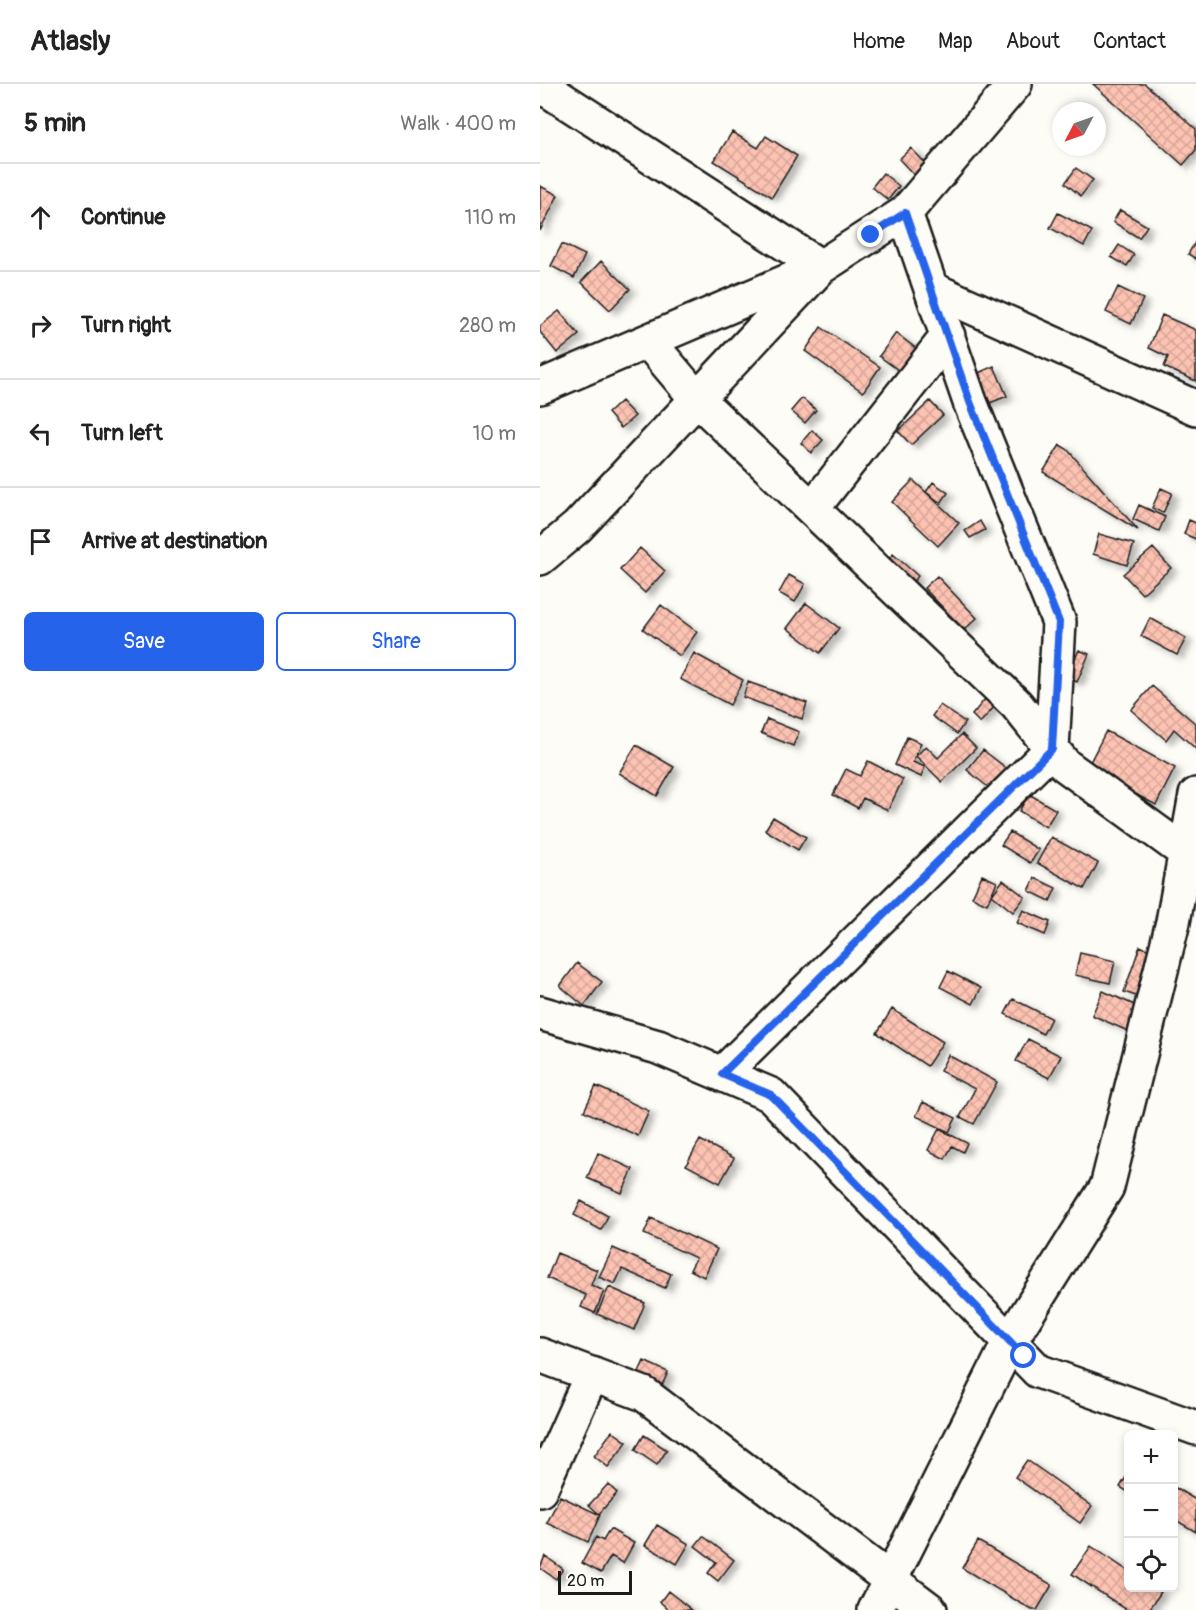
<!DOCTYPE html>
<meta charset="utf-8">
<style>
:root{--surface:#fff;--page:#f6f6f6;--text:#222;--muted:#767676;--line:#e0e0e0;--accent:#2563eb}
body{margin:0;font-family:Pangolin,sans-serif;background:var(--page);color:var(--text)}
.controls{position:absolute;right:18px;bottom:18px;display:grid;overflow:hidden;border-radius:9px;box-shadow:0 3px 9px #0003}
.controls button{width:54px;height:54px;display:grid;place-items:center;padding:0;border:0;border-bottom:2px solid var(--line);background:var(--surface);color:var(--text);font:30px sans-serif}
.compass{position:absolute;left:512px;top:18px;width:54px;height:54px;border-radius:50%;background:var(--surface);box-shadow:0 3px 9px #0003;rotate:229deg}
.scale{position:absolute;left:18px;bottom:15px;width:74px;box-sizing:border-box;padding-left:6px;border:3px solid #1c1c1c;border-top:0;font-size:16px;line-height:21px;white-space:nowrap;color:#1c1c1c;-webkit-text-stroke:4px #fdfcf7;paint-order:stroke}
.stop{position:absolute;width:18px;height:18px;margin:-14px;border:4px solid #2563eb;border-radius:50%;background:#fff}
.stop.end{background:#2563eb;border-color:#fff;box-shadow:0 2px 6px #0008}
.list{margin:0;padding:0;list-style:none}
h2{display:flex;justify-content:space-between;align-items:center;height:78px;margin:0;padding:0 24px;font-size:26px}
h2 small{font-size:20px;font-weight:400;color:var(--muted)}
.list li{display:grid;grid-template-columns:39px 1fr auto;gap:18px;align-items:center;box-sizing:border-box;height:108px;padding:0 24px;border-top:2px solid var(--line)}
.list b{display:block;font-size:22px;white-space:nowrap}
.list em{font-size:20px;font-style:normal;color:var(--muted)}
.actions{display:flex;gap:12px;padding:18px 24px}
.actions a{flex:1;padding:14px 0;border:2px solid var(--accent);border-radius:9px;text-align:center;font-size:21px;color:var(--accent)}
.actions .main{background:var(--accent);color:#fff}
.icon{flex:none;width:33px;height:33px;fill:none;stroke:currentColor;stroke-width:2;stroke-linecap:round;stroke-linejoin:round}
.map{position:relative;flex:none;width:656px;height:1526px;overflow:hidden}
header{display:flex;align-items:center;gap:36px;box-sizing:border-box;height:84px;padding:0 30px;background:var(--surface);border-bottom:2px solid var(--line)}
header strong{font-size:28px}
nav{display:flex;gap:33px;margin-inline-start:auto;font-size:21px}
main{display:flex}
aside{flex:1;background:var(--surface)}
.map>svg:first-child{display:block}
.building{fill:url(#building-cross-hatch);stroke:#1c1c1c;stroke-width:1.5;filter:url(#shadow)}
.lines{fill:none;stroke-linecap:round;stroke-linejoin:round}
.minor-casing{stroke:#1c1c1c;stroke-width:38}
.minor{stroke:#fdfcf7;stroke-width:33}
.route{stroke:#2563eb;stroke-width:8}
</style>
<header>
<strong>Atlasly</strong>
<nav><a>Home</a><a>Map</a><a>About</a><a>Contact</a></nav>
</header>
<main>
<aside>
<h2>5 min<small>Walk · 400 m</small></h2>
<ul class="list">
<li><svg class="icon" aria-label="ahead" viewBox="0 0 24 24"><path d="M12 20V5M6 11l6-6 6 6"/></svg><div><b>Continue</b></div><em>110 m</em></li>
<li><svg class="icon" aria-label="right" viewBox="0 0 24 24"><path d="M7 20v-9h11M14 6l5 5-5 5"/></svg><div><b>Turn right</b></div><em>280 m</em></li>
<li><svg class="icon" aria-label="left" viewBox="0 0 24 24"><path d="M17 20v-9H6M10 6l-5 5 5 5"/></svg><div><b>Turn left</b></div><em>10 m</em></li>
<li><svg class="icon" aria-label="arrive" viewBox="0 0 24 24"><path d="M6 21V4h12l-3 4 3 4H6"/></svg><div><b>Arrive at destination</b></div></li>
</ul>
<div class="actions"><a class="main">Save</a><a>Share</a></div>
</aside>
<div class="map">
<svg width="656" height="1526" viewBox="0 0 656 1526">
<defs>
<pattern id="building-cross-hatch" width="8" height="8" patternUnits="userSpaceOnUse" patternTransform="scale(1.5)"><rect width="8" height="8" fill="#fcc2b2"/><path d="M0 0l8 8M0 8l8-8" fill="none" stroke="#d7a698"/></pattern>
<filter id="shadow"><feDropShadow dx="6" dy="4" stdDeviation="3" flood-color="#0004"/></filter>
</defs>
<rect width="100%" height="100%" fill="#fdfcf7"/>
<filter id="ink" filterUnits="userSpaceOnUse"><feTurbulence type="fractalNoise" baseFrequency=".0167" numOctaves="2"/><feDisplacementMap in="SourceGraphic" scale="12" xChannelSelector="R" yChannelSelector="G"/><feConvolveMatrix kernelMatrix="1 2 1 2 8 2 1 2 1" color-interpolation-filters="sRGB"/></filter>
<g filter="url(#ink)">
<path class="building" d="M553,0h52l51,45v21l-13,15z
M192,48l26,16 8,-12 31,20 -25,41 -58,-36z
M371,64l15,16 -12,11 -15,-16z
M536,84l17,12 -12,16 -16,-13z
M343,89l16,13 -11,14 -16,-13z
M0,102l18,9 -18,36z
M580,126l27,16 -8,12 -26,-16z
M518,129l34,18 -8,15 -34,-18z
M656,157v18l-8,-5z
M22,160l23,11 -11,23 -23,-12z
M579,161l15,10 -7,11 -16,-9z
M61,177l29,28 -20,21 -29,-28z
M578,203l25,12 -12,25 -25,-12z
M19,227l20,24 -22,18 -17,-21v-6z
M622,231l34,15v51l-32,-14 4,-10 -19,-9z
M281,243l59,40 -17,25 -58,-41z
M356,249l22,17 -17,22 -22,-16z
M454,282l13,30 -27,11 -13,-29z
M262,314l14,12 -11,13 -14,-12z
M81,317l14,15 -14,12 -13,-15z
M390,317l13,14 -32,30 -13,-14z
M272,346l11,10 -12,13 -10,-10z
M520,361l7,4 71,81 -95,-58z
M373,396l46,43 -21,23 -46,-44z
M393,398l15,11 -7,10 -15,-11z
M621,404l11,5 -9,20 -11,-5z
M599,421l26,12 -6,14 -26,-12z
M649,436l7,3v16l-12,-5z
M440,437l5,9 -15,8 -5,-7z
M559,450l35,10 -7,21 -34,-11z
M100,464l25,23 -20,22 -25,-23z
M613,464l18,20 -29,26 -19,-20z
M353,470l25,22 -11,13 -25,-22z
M249,491l16,9 -10,18 -16,-9z
M397,492l40,42 -13,12 -40,-42z
M266,519l33,25 -19,25 -33,-25z
M121,521l36,27 -17,24 -37,-27z
M610,534l36,20 -9,17 -36,-19z
M539,566l10,4 -12,28 -10,-5z
M154,569l49,27 -13,25 -50,-26z
M208,598l59,21 -5,16 -59,-22z
M612,602l44,38v25l-22,-20 -8,11 -35,-30z
M445,615l9,8 -14,16 -8,-8z
M400,621l25,17 -8,12 -25,-18z
M227,635l32,13 -6,14 -32,-13z
M566,647l69,37 -19,37 -69,-37z
M422,650l14,14 -34,34 -26,-26 10,-10 12,12z
M367,653l14,6 -8,19 12,5 -4,10 -26,-12z
M96,661l38,22 -17,29 -38,-23z
M443,666l27,21 -16,21 -27,-22z
M328,677l35,18 -15,31 -25,-12 -5,10 -25,-13 13,-26 14,7z
M489,710l27,16 -10,17 -27,-16z
M233,733l33,20 -8,13 -33,-20z
M470,748l29,18 -9,13 -29,-18z
M511,753l47,26 -14,26 -47,-26z
M442,791l15,7 -10,22 -15,-7z
M495,794l21,10 -6,13 -21,-10z
M463,796l22,17 -12,15 -21,-17z
M483,826l27,12 -5,13 -28,-12z
M600,862l14,6 -15,45 -15,-5z
M540,869l35,8 -5,22 -35,-8z
M37,879l25,19 -18,24 -24,-20z
M408,887l33,17 -8,16 -33,-17z
M563,907l38,17 -11,24 -38,-17z
M473,915l38,19 -8,16 -38,-20z
M352,925l51,33 -16,24 -50,-33z
M488,955l33,17 -12,22 -33,-17z
M408,971l49,27 -23,42 -14,-7 15,-28 -35,-18z
M56,1002l53,25 -11,25 -54,-25z
M383,1018l33,16 -7,14 -33,-16z
M399,1045l28,14 -4,9 -11,-6 -7,13 -17,-9z
M160,1056l34,18 -14,25 -34,-18z
M58,1069l35,16 -11,24 -35,-15z
M41,1117l27,15 -7,14 -27,-15z
M111,1134l66,31 -13,28 -14,-7 6,-12 -52,-24z
M73,1164l58,26 -6,14 -43,-19 -7,15 -16,-7z
M17,1169l40,17 -6,15 13,6 -9,22 -14,-6 5,-12 -39,-17z
M69,1203l36,16 -11,27 -37,-16z
M104,1277l24,11 -11,24 -24,-11z
M72,1347l15,11 -19,25 -14,-11z
M104,1351l23,15 -10,15 -22,-15z
M487,1376l65,46 -12,17 -65,-46z
M588,1390v18l-8,-5z
M68,1400l9,9 -18,21 -10,-9z
M634,1403l22,13v32l-22,-13z
M20,1412l40,19 -12,27 -41,-19z
M117,1441l32,19 -12,20 -32,-19z
M70,1445l24,14 -11,20 -12,-7 -10,17 -19,-10 14,-26 7,4z
M163,1452l31,24 -16,21 -10,-8 8,-11 -21,-16z
M438,1457l74,44 -15,25h-5l-70,-42z
M551,1462l37,25v17h25l8,4 -12,18h-22l-55,-36z
M5,1472l18,13 -7,10 -16,-11z
M128,1507l24,19h-23l-9,-8z"/>
<g class="lines">
<defs>
<path id="minor" d="M0,1l281,182 -244,260 -37,31
M392,205l264,119
M108,257l48,57 320,306 49,61 121,88
M0,303l281,-120 84,-54 110,-129
M272,425l136,-173
M0,929l118,34 113,48 267,276 158,57
M182,990l330,-325 7,-127 -89,-220 -65,-189
M0,1271l104,39 286,216
M0,1406l52,-116
M335,1526l135,-269 97,-154 66,-265 23,-127"/>
</defs>
<use href="#minor" class="minor-casing"/>
<use href="#minor" class="minor"/>
</g>
</g>
<g class="lines" filter="url(#ink)">
<path class="route" d="M331,151l34,-22 65,189 89,220 -7,127 -330,325 49,21 253,261"/>
</g>
</svg>
<div class="controls">
<button>+</button>
<button>−</button>
<button><svg class="icon" aria-label="locate" viewBox="0 0 24 24"><circle cx="12" cy="12" r="6"/><path d="M12 2v4M12 18v4M2 12h4M18 12h4"/></svg></button>
</div>
<svg class="compass" viewBox="-18 -18 36 36"><path d="M0-13l5 13h-10z" fill="#e53935"/><path d="M0 13l5-13h-10z" fill="#767676"/></svg>
<div class="scale">20 m</div>
<div class="stop" style="left:484px;top:1272px"></div>
<div class="stop end" style="left:331px;top:151px"></div>
</div>
</main>
